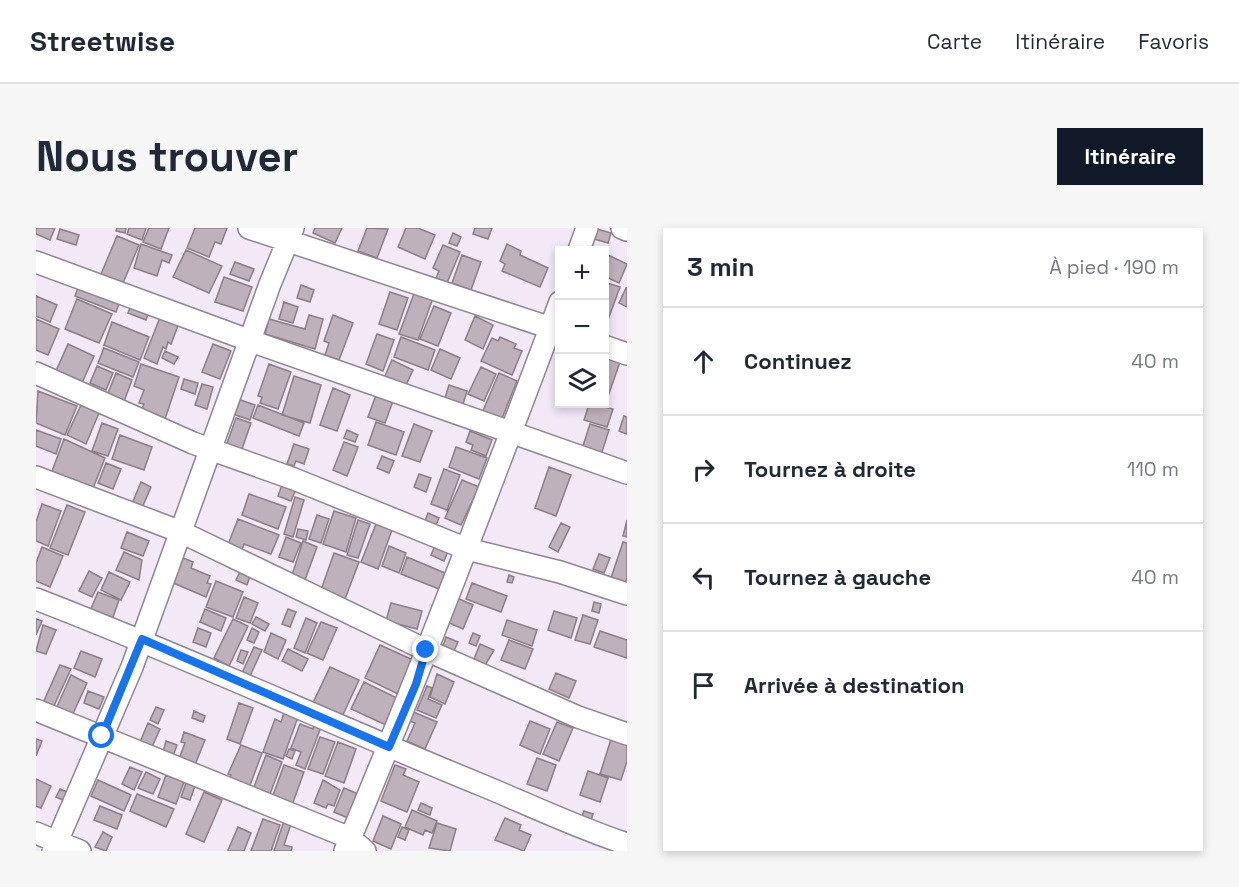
<!DOCTYPE html>
<html lang="fr">
<meta charset="utf-8">
<style>
:root{--surface:#fff;--page:#f6f6f7;--text:#1f2937;--muted:#747a83;--line:#e0e1e3;--accent:#111827}
body{margin:0;font-family:"Space Grotesk",sans-serif;background:var(--page);color:var(--text)}
.controls{position:absolute;right:18px;top:18px;display:grid;overflow:hidden;border-radius:0px;box-shadow:0 3px 9px #0003}
.controls button{width:54px;height:54px;display:grid;place-items:center;padding:0;border:0;border-bottom:2px solid var(--line);background:var(--surface);color:var(--text);font:30px sans-serif}
.stop{position:absolute;width:18px;height:18px;margin:-14px;border:4px solid #1a73e8;border-radius:50%;background:#fff}
.stop.end{background:#1a73e8;border-color:#fff;box-shadow:0 2px 6px #0008}
.list{margin:0;padding:0;list-style:none}
h2{display:flex;justify-content:space-between;align-items:center;height:78px;margin:0;padding:0 24px;font-size:26px}
h2 small{font-size:20px;font-weight:400;color:var(--muted)}
.list li{display:grid;grid-template-columns:39px 1fr auto;gap:18px;align-items:center;box-sizing:border-box;height:108px;padding:0 24px;border-top:2px solid var(--line)}
.list b{display:block;font-size:22px;white-space:nowrap}
.list em{font-size:20px;font-style:normal;color:var(--muted)}
.icon{flex:none;width:33px;height:33px;fill:none;stroke:currentColor;stroke-width:2;stroke-linecap:round;stroke-linejoin:round}
.map{position:relative;flex:none;width:591px;height:623px;overflow:hidden;border-radius:0px}
header{display:flex;align-items:center;gap:36px;box-sizing:border-box;height:84px;padding:0 30px;background:var(--surface);border-bottom:2px solid var(--line)}
header strong{font-size:28px}
nav{display:flex;gap:33px;margin-inline-start:auto;font-size:21px}
.intro{display:flex;align-items:center;justify-content:space-between;box-sizing:border-box;height:144px;padding:0 36px}
h1{margin:0;font-size:42px}
.button{padding:15px 27px;border-radius:0px;background:var(--accent);color:#fff;font-size:21px;font-weight:700}
main{display:flex;gap:36px;padding:0 36px}
aside{flex:1;background:var(--surface);border-radius:0px;box-shadow:0 3px 9px #0003}
.map>svg:first-child{display:block}
.building{fill:#bfb1bb;stroke:#8c7e88;stroke-width:1.5}
.lines{fill:none;stroke-linecap:round;stroke-linejoin:round}
.minor-casing{stroke:#8e8592;stroke-width:24}
.minor{stroke:#fff;stroke-width:21}
.route{stroke:#1a73e8;stroke-width:8}
</style>
<header>
<strong>Streetwise</strong>
<nav><a>Carte</a><a>Itinéraire</a><a>Favoris</a></nav>
</header>
<div class="intro"><h1>Nous trouver</h1><a class="button">Itinéraire</a></div>
<main>
<div class="map">
<svg width="591" height="623" viewBox="0 0 591 623">
<rect width="100%" height="100%" fill="#f2e8f6"/>
<path class="building" d="M0,0h19l-5,12 -14,-6z
M81,0h9l-1,5 -9,-2z
M93,0h17l-4,12 -15,-6z
M113,0h20l-8,21 -18,-7z
M159,0h32l-6,16 -6,-2 -6,15 -22,-9z
M279,0h27l-7,15 -22,-10z
M331,0l21,1 -11,29 -19,-7z
M370,0h12l17,7 -10,24 -27,-12z
M439,0h17l-4,11 -15,-5z
M24,1l19,6 -3,10 -19,-6z
M561,1l14,4 -3,10 -14,-4z
M417,5l8,4 -4,9 -8,-3z
M81,8l22,9 -16,38 -22,-9z
M105,16l31,11 -3,8 -7,-3 -5,16 -23,-8z
M471,16l14,7 -1,4 28,13 -8,19 -38,-16 3,-7 -5,-3z
M407,17l17,7 -13,31 -11,-5 3,-7 -6,-3z
M150,22l36,16 -13,27 -36,-16z
M426,27l19,7 -10,28 -19,-7z
M572,27l19,9 -8,19 -15,-7v-14z
M199,34l19,7 -5,12 -19,-7z
M188,49l28,10 -9,24 -28,-9z
M568,54l16,5 -15,41h-1z
M43,57l41,16 -4,11 -41,-16z
M265,57l13,5 -4,12 -13,-4z
M590,60h1v19l-8,-4z
M379,63l18,7 -15,42 -19,-6z
M354,64l18,6 -11,32 -18,-6z
M0,68l21,9 -7,17 -14,-6z
M41,71l35,15 -13,29 -34,-14z
M248,74l14,5 -5,16 -14,-4z
M95,77l18,6 -3,9 -18,-7z
M398,78l17,7 -13,33 -18,-7z
M125,87l18,8 -8,21 -3,-2 -2,7 -3,-2 -6,17 -13,-6z
M273,87l14,4 -8,30 -50,-15 4,-15 36,10z
M297,87l20,8 -14,37 -14,-5 4,-12 -5,-2z
M439,88l18,9 -10,24 -18,-9z
M0,91l23,10 -11,26 -12,-5z
M76,94l37,15 -9,23 -36,-15z
M341,106l17,6 -11,31 -17,-7z
M365,109l34,13 -7,20 -34,-13z
M464,109l16,7 -2,4 8,3 -10,24 -31,-14 11,-23 6,3z
M32,116l26,12 -12,27 -26,-12z
M177,116l18,7 -11,28 -18,-7z
M68,120l35,14 -6,15 -35,-14z
M404,121l20,9 -9,21 -20,-9z
M129,123l13,6 -4,7 -12,-6z
M568,129l16,5 -14,40 -2,-1z
M356,132l21,10 -8,17 -21,-9z
M105,136l38,13 -14,42 -24,-8 3,-7 -5,-1 5,-13 -10,-4z
M233,136l22,8 -13,37 -18,-6 2,-6 -4,-1z
M61,138l16,7 -7,17 -16,-7z
M445,139l15,7 -12,27 -16,-7z
M80,145l16,7 -9,24 -17,-6z
M463,145l18,8 -16,40 -19,-8z
M258,148l27,9 -11,38 -28,-8z
M148,151l14,4 -3,11 -14,-5z
M166,156l11,3 -6,22 -12,-4z
M413,157l18,6 -6,20 -18,-7z
M297,160l17,7 -13,36 -17,-6z
M2,163l39,15 -12,29 -29,-12z
M340,167l17,6 -8,22 -17,-6z
M196,169l23,8 -5,15 -23,-8z
M553,176l24,5 -6,18 -23,-7z
M45,177l18,8 -13,31 -19,-9z
M222,177l46,18 -5,13 -46,-18z
M588,188l3,1v17l-8,-3z
M200,190l15,5 -10,29 -15,-6z
M340,194l28,10 -8,23 -28,-10z
M66,195l16,6 -10,27 -16,-5z
M378,196l18,7 -12,31 -18,-6z
M554,196l19,6 -8,25 -19,-6z
M0,202l25,9 -5,15 -20,-8z
M311,202l11,5 -3,7 -11,-4z
M434,203l22,9 -6,16 -15,-6 2,-5 -7,-3z
M84,207l32,12 -8,23 -32,-11z
M28,211l41,19 -15,38 -41,-17z
M308,214l14,5 -11,29 -14,-6z
M258,216l15,5 -5,15 -8,-3 -2,5 -7,-2z
M420,219l31,11 -8,21 -30,-12z
M346,228l12,5 -5,12 -12,-5z
M70,235l15,6 -8,20 -15,-6z
M513,239l22,8 -15,41 -21,-8z
M408,241l16,6 -13,35 -16,-6z
M383,246l12,4 -5,14 -12,-5z
M426,252l17,7 -18,38 -16,-7z
M105,254l10,5 -12,28 -10,-4z
M247,254l14,5 -6,14 -13,-5z
M213,266l37,13 -8,22 -36,-14z
M259,269l9,3 -11,37 -9,-3z
M6,276l19,7 -13,35 -12,-5v-19z
M31,277l18,7 -17,43 -18,-7z
M298,283l22,7 -10,34 -23,-8z
M392,285l11,5 -3,7 -11,-4z
M281,287l12,4 -8,24 -12,-4z
M202,291l41,16 -8,19 -27,-10 -5,14 -14,-6z
M322,292l12,4 -12,34 -11,-3z
M591,292v17l-4,-1z
M525,295l9,4 -12,25 -9,-5z
M340,296l16,6 -14,39 -17,-7z
M262,301l10,2 -2,9 -10,-3z
M91,304l22,9 -6,15 -22,-8z
M250,309l15,6 -8,19 -14,-5z
M267,313l14,6 -12,33 -13,-5z
M587,314l4,1v35l-4,11 -14,-5z
M400,315l13,6 -5,12 -13,-6z
M353,318l17,7 -7,20 -17,-7z
M6,319l21,9 -13,31 -14,-6v-18z
M88,324l18,8 -3,20 -23,-10z
M298,325l25,9 -14,37 -24,-9z
M563,326l11,4 -6,15 -11,-4z
M145,329l12,5 -2,6 19,8 -3,7 4,1 -5,13 -35,-15z
M371,329l38,16 -6,16 -38,-15z
M53,343l13,7 -10,19 -13,-6z
M73,344l21,10 -9,18 -20,-10z
M204,344l10,4 -3,9 -11,-5z
M473,347l5,2 -2,6 -5,-1z
M180,353l27,11 -10,25 -27,-10z
M436,355l35,13 -6,16 -35,-13z
M62,364l21,8 -7,20 -22,-9z
M208,369l14,6 -8,20 -14,-5z
M421,370l16,7 -10,24 -16,-7z
M558,374l7,2 -2,9 -7,-2z
M355,375l31,8 -5,18 -31,-8z
M169,381l21,9 -5,13 -21,-9z
M252,381l8,3 -6,15 -8,-3z
M518,383l23,7 -6,20 -23,-8z
M547,387l15,5 -8,24 -15,-4z
M220,389l13,7 -4,7 -13,-7z
M270,390l11,5 -12,30 -11,-5z
M0,391l6,2 -6,14z
M197,391l15,7 -19,40 -15,-8z
M471,392l30,10 -5,16 -30,-11z
M285,394l16,6 -14,32 -16,-7z
M7,397l13,5 -10,24 -10,-3z
M162,400l13,5 -5,14 -13,-5z
M216,400l7,4 -5,11 -7,-3z
M564,403l27,9v18l-33,-11z
M235,405l15,7 -8,19 -14,-7z
M437,405l7,3 -4,10 -7,-3z
M410,409l12,5 -5,11 -11,-4z
M473,412l24,9 -8,20 -24,-9z
M444,416l14,6 -11,19 -11,-5z
M344,417l33,15 -15,34 -33,-16z
M218,419l8,3 -12,26 -8,-3z
M252,421l20,10 -6,12 -20,-10z
M205,422l7,2 -5,12 -6,-3z
M45,423l21,8 -7,18 -21,-9z
M24,437l11,4 -18,39 -10,-5z
M294,439l29,13 -19,41 -29,-14z
M520,445l20,8 -7,17 -20,-9z
M401,446l17,8 -9,22 -15,-7z
M35,447l16,8 -16,35 -16,-7z
M328,454l35,17 -13,26 -35,-16z
M391,458l5,2 -4,11 14,6 -6,13 -19,-8z
M52,463l16,6 -5,12 -15,-6z
M203,475l14,5 -13,36 -13,-5z
M120,479l8,3 -6,14 -8,-4z
M158,483l11,5 -2,6 -11,-4z
M375,483l26,11 -12,27 -18,-8 8,-18 -8,-3z
M248,485l14,4 -15,42 -20,-7 12,-33 6,3z
M494,493l20,8 -10,25 -20,-9z
M521,494l16,6 -14,33 -16,-7z
M112,495l12,6 -8,18 -12,-5z
M264,496l13,5 1,-4 7,2 -16,42 -9,-4 5,-13 -10,-4z
M148,504l21,8 -12,30 -16,-6 8,-21 -4,-1z
M576,508l15,4v21l-6,19 -21,-6z
M284,509l15,5 -12,32 -15,-5z
M0,511l6,2 -6,15z
M130,513l11,4 -5,14 -10,-3z
M302,514l18,7 -12,34 -19,-7z
M205,517l21,8 -13,35 -20,-8 2,-5 -3,-1z
M253,521l6,2 -3,8 -6,-3z
M230,527l16,7 -12,32 -16,-7z
M501,530l19,7 -9,26 -20,-7z
M248,537l20,7 -12,33 -20,-7z
M359,537l11,4 -3,6 16,7 -12,30 -26,-11z
M94,539l12,5 -8,18 -12,-6z
M552,543l20,7 -8,24 -20,-7z
M110,544l14,7 -7,15 -15,-6z
M130,547l18,7 -8,22 -18,-7z
M0,551l15,7 -10,22 -5,-2z
M62,552l33,15 -7,16 -33,-15z
M287,552l17,10 -6,16 -6,-2 -2,4 -12,-5z
M150,555l9,3 -5,14 -9,-3z
M308,560l14,6 -10,24 -14,-6z
M24,561l7,3 -4,8 -7,-3z
M168,564l18,8 -18,42 -18,-8z
M101,566l37,15 -8,18 -36,-16z
M385,575l11,5 -2,7 -12,-5z
M64,578l22,9 -5,14 -23,-9z
M376,582l25,11 -5,12 -7,-3 -2,5 -18,-8z
M548,583l9,3 -3,10 -10,-3z
M347,588l18,8 -10,25 -18,-8z
M469,590l16,7 -2,5 12,5 -7,16 -29,-11z
M227,591l17,6 -9,26h-20z
M248,593l7,3 -7,21 8,2 -1,4h-17z
M401,595l19,6 -6,22 -21,-3z
M202,599l13,6 -7,18h-13l-3,-1z
M366,599l7,3 -4,10 -7,-3z
M67,604l9,5 -6,14 -11,-4z"/>
<g class="lines">
<defs>
<path id="minor" d="M213,0l311,103
M586,0l5,2
M543,22l8,-22
M0,34l215,79 376,132
M568,118l23,8
M0,145l157,70 101,36 173,70 93,23 67,22
M0,249l145,55 245,118 152,67 49,17
M0,371c151,58 298,126 448,187 48,20 94,42 143,58
M0,482l314,128 15,13
M0,605l44,18
M17,623l79,-184 138,-383 23,-56
M309,623c76,-181 146,-365 215,-549"/>
</defs>
<use href="#minor" class="minor-casing"/>
<use href="#minor" class="minor"/>
</g>
<g class="lines">
<path class="route" d="M66,508l40,-97 247,108 27,-63 10,-34"/>
</g>
</svg>
<div class="controls">
<button>+</button>
<button>−</button>
<button><svg class="icon" aria-label="layers" viewBox="0 0 24 24"><path d="M12 4l9 5-9 5-9-5zM3 14l9 5 9-5"/></svg></button>
</div>
<div class="stop" style="left:66px;top:508px"></div>
<div class="stop end" style="left:390px;top:422px"></div>
</div>
<aside>
<h2>3 min<small>À pied · 190 m</small></h2>
<ul class="list">
<li><svg class="icon" aria-label="ahead" viewBox="0 0 24 24"><path d="M12 20V5M6 11l6-6 6 6"/></svg><div><b>Continuez</b></div><em>40 m</em></li>
<li><svg class="icon" aria-label="right" viewBox="0 0 24 24"><path d="M7 20v-9h11M14 6l5 5-5 5"/></svg><div><b>Tournez à droite</b></div><em>110 m</em></li>
<li><svg class="icon" aria-label="left" viewBox="0 0 24 24"><path d="M17 20v-9H6M10 6l-5 5 5 5"/></svg><div><b>Tournez à gauche</b></div><em>40 m</em></li>
<li><svg class="icon" aria-label="arrive" viewBox="0 0 24 24"><path d="M6 21V4h12l-3 4 3 4H6"/></svg><div><b>Arrivée à destination</b></div></li>
</ul>
</aside>
</main>
